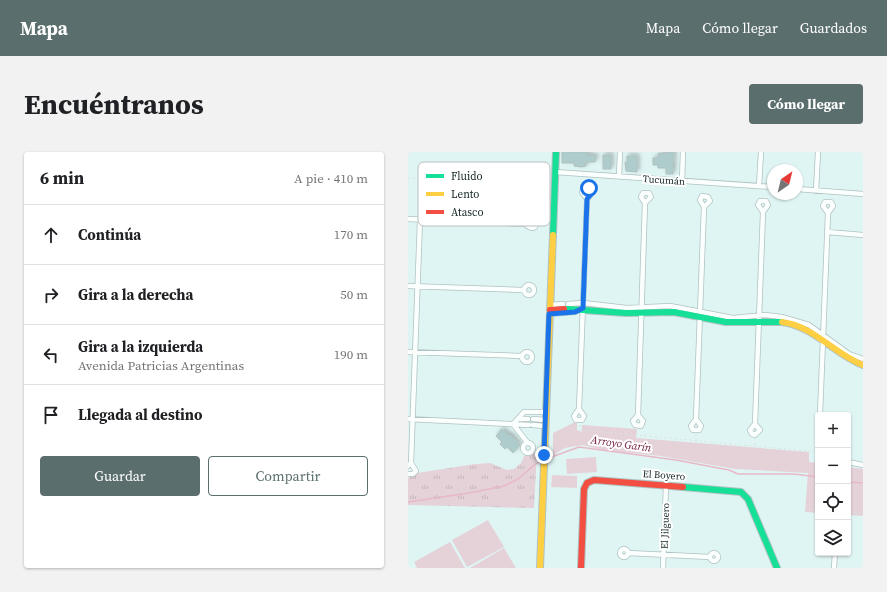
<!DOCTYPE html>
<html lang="es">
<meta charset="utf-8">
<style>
:root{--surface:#fff;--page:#f2f2f2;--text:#202124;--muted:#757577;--line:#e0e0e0;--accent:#5a6e6d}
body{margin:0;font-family:"Source Serif 4",serif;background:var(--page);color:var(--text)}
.controls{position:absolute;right:12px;bottom:12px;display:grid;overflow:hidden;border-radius:4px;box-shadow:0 1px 3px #0004}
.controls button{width:36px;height:36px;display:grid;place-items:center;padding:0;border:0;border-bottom:1px solid var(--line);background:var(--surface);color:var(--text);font:20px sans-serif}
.compass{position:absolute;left:359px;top:12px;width:36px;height:36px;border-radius:50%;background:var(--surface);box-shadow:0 1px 3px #0004;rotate:35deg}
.stop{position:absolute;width:12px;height:12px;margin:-9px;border:3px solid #1a73e8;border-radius:50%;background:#fff}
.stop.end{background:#1a73e8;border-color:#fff;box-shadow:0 1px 4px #0008}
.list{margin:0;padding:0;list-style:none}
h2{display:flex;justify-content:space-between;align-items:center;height:52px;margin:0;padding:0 16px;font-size:17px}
h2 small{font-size:13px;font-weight:400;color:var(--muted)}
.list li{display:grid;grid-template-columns:26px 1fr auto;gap:12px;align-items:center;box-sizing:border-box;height:60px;padding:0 16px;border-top:1px solid var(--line)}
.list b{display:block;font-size:15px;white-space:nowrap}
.list p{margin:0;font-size:13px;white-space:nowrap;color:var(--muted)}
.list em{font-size:13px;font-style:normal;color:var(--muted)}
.actions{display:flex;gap:8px;padding:12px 16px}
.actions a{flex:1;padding:9px 0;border:1px solid var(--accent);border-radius:4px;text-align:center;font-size:14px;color:var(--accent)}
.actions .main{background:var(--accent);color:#fff}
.icon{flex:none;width:22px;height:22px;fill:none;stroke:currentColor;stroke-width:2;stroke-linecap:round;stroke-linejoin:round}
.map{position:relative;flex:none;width:455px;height:416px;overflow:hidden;border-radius:4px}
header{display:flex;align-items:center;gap:24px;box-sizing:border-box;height:56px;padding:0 20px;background:var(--accent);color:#fff}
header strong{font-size:19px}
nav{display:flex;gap:22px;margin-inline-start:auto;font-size:14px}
.intro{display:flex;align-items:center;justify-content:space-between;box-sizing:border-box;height:96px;padding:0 24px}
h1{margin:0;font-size:28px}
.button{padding:10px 18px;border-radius:4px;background:var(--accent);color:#fff;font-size:14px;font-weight:700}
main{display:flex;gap:24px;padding:0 24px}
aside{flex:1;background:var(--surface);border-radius:4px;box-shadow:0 1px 3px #0004}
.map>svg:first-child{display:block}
.grass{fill:url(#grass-tufts)}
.park{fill:#e5d2d9}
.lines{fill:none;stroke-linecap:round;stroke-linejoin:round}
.stream{stroke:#e8b8c7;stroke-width:1.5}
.building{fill:#aecccb;stroke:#aec1c0;filter:url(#shadow)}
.street-casing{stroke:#afc2c1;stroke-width:6}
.fast-casing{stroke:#afc2c1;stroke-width:8}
.slow-casing{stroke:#afc2c1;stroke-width:8}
.jam-casing{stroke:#afc2c1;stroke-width:8}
.path{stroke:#dbe2e2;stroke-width:1;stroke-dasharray:2 3;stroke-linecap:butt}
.street{stroke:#fafefd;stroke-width:4.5}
.fast{stroke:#16e098;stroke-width:6}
.slow{stroke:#ffcf43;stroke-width:6}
.jam{stroke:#f24e42;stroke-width:6}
.route{stroke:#1a73e8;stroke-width:5}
.labels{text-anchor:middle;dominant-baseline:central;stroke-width:4;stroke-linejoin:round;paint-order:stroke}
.street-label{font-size:10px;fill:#122524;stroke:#fff}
.water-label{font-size:11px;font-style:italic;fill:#6d1338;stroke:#fff}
.key{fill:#fff;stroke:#b8bebd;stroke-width:1}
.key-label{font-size:11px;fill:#122524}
</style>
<header>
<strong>Mapa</strong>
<nav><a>Mapa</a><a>Cómo llegar</a><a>Guardados</a></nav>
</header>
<div class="intro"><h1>Encuéntranos</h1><a class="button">Cómo llegar</a></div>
<main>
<aside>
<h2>6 min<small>A pie · 410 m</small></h2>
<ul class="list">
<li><svg class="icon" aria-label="ahead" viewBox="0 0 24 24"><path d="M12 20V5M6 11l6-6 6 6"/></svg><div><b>Continúa</b></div><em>170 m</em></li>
<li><svg class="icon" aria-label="right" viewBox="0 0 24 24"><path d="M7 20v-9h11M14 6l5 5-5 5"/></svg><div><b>Gira a la derecha</b></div><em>50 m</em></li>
<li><svg class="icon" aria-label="left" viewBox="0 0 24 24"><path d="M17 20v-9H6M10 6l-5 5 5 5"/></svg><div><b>Gira a la izquierda</b><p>Avenida Patricias Argentinas</p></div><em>190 m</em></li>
<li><svg class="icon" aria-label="arrive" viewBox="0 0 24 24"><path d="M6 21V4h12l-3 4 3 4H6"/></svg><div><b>Llegada al destino</b></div></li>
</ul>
<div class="actions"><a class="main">Guardar</a><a>Compartir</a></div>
</aside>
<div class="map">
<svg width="455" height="416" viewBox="0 0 455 416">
<defs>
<pattern id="grass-tufts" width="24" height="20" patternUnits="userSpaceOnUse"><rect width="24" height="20" fill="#e5d2d9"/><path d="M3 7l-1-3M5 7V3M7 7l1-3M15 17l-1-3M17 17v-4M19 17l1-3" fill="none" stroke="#c3b4ba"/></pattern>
<filter id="shadow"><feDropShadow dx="2" dy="-2" stdDeviation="2" flood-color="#0004"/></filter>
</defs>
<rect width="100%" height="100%" fill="#dff5f4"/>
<path class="grass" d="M129,301l-3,55 -126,-3v-27l9,-5 58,-9 15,-1 17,7 7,-1 7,-6 3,-7z"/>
<path class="park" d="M167,270l2,1v7l5,2v-7l55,4 -1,9 173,14v10l9,1v50l-13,-1 3,-39 -73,-4 -74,-13 -58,-6 -21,-5 -17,3 -12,7v-22z
M188,305l1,15 -30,2 -1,-15z
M440,315l15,2v47l-15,-1z
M144,323l25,1v12l-26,-1z
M88,342l25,1v12l-25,-1z
M80,368l16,27 -37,20 -15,-27z
M42,390l15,26h-48l-3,-6z
M96,396l12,20h-46z"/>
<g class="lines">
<path class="stream" d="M138,307l33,-12 97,13 53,10 9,4h56l24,3
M440,330l15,1
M0,350l61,-9 35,-7 14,-7 15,-13 9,-6"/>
</g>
<path class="building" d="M154,0h25v3l9,1 -1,6h-9v4l-5,1 -7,-1v-3h-12z
M259,0h7l-1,22h-7v-6h-8v-3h-5v-7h5l1,-5 8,1z
M195,3h8v14h-8z
M219,4h10v16l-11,-1 -1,-9 2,1z
M94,277l7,6 1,-1 10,11 -7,8 -6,-6 -2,2 -5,-5 2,-2 -6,-6z"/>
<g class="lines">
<defs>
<path id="street" d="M147,20l218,15
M211,24l1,-24
M274,29l1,-29
M351,34l2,-34
M389,37l66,5
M408,39l2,-39
M0,67l117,5
M123,67l5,3 -1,5 -2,1 -4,-1 -4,-3z
M419,80l36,3
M116 138a5 5 0 1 1 10 0a5 5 0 1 1-10 0Z
M0,134l115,4
M160,152l15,-1 44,5 43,-2 63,12 32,-3 17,2 27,8 40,29 14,5
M142,153l13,-1
M141,162l26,-2 6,-3
M0,200l113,4
M114 205a5 5 0 1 1 10 0a5 5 0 1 1-10 0Z
M171,257l5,7 -2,4h-6l-2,-4 5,-7 8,-210 -5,-7 2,-4 6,1 2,4 -5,6
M230,263l5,6 -2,5 -6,-1 -2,-4 5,-6 7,-212 6,-6 -2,-4h-6l-2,4 4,6
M412,263l8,-202 -5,-7 2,-4h6l2,4 -5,7
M0,267l121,6
M110,267h10
M125,267l12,1
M288,267l5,7 -2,4h-6l-2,-4 5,-7 8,-212 -4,-7 2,-4 6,1 2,4 -6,6
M347,272l-5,6 2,4 3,1 5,-5 -5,-6 8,-212 5,-7 -2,-4h-6l-2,4 5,7
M125,273l12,1
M119,290l-14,-18 11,-12h21
M115 296a5 5 0 1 1 10 0a5 5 0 1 1-10 0Z
M440,310l15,3
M3,311l9,-243
M0,314l3,-3 5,8 -3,3h-5
M212 401a4 4 0 1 1 8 0a4 4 0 1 1-8 0Z
M220,401l82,4
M302 405a4 4 0 1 1 8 0a4 4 0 1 1-8 0Z
M255,416l3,-83
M426,416l1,-15"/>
<path id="fast" d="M145,83l3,-83
M160,157l58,4 48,-1 52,10h56
M275,335l58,5 7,7 29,69"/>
<path id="slow" d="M374,170c32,4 52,32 81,43
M132,416l13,-333"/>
<path id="jam" d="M142,158l14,-1
M173,416l3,-79 3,-6 7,-3 89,7"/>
</defs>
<use href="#street" class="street-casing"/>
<use href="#fast" class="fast-casing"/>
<use href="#slow" class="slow-casing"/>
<use href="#jam" class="jam-casing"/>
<path class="path" d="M0,26l89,2 23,3 10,-1 19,-9
M172,273v5l238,22
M288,289v-7
M347,293v-6
M400,357l10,1
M440,360l15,1"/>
<use href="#street" class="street"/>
<use href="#fast" class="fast"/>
<use href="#slow" class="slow"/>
<use href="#jam" class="jam"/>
</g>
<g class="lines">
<path class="route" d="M136,303l5,-141 26,-2 8,-4 4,-109 5,-6 -3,-5"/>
</g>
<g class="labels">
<g class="street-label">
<text transform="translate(256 28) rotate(4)">Tucumán</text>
<text transform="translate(256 323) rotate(4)">El Boyero</text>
<text transform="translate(257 374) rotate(-88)">El Jilguero</text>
</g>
<g class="water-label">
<text transform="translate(213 292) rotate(8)">Arroyo Garín</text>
</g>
</g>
<rect x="10" y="10" width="132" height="64" rx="6" class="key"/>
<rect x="18" y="22" width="18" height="4" fill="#16e098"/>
<rect x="18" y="40" width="18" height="4" fill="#ffcf43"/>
<rect x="18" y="58" width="18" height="4" fill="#f24e42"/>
<g class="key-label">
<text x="43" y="28">Fluido</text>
<text x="43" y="46">Lento</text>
<text x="43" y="64">Atasco</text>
</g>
</svg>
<div class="controls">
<button>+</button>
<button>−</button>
<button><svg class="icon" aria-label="locate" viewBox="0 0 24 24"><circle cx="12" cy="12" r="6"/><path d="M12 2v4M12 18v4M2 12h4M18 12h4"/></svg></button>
<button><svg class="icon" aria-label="layers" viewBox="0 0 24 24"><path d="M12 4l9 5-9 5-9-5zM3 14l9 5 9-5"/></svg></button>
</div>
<svg class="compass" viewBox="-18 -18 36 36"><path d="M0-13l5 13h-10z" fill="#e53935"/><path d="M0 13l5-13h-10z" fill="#757577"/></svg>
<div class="stop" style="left:181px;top:36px"></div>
<div class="stop end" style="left:136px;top:303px"></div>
</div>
</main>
